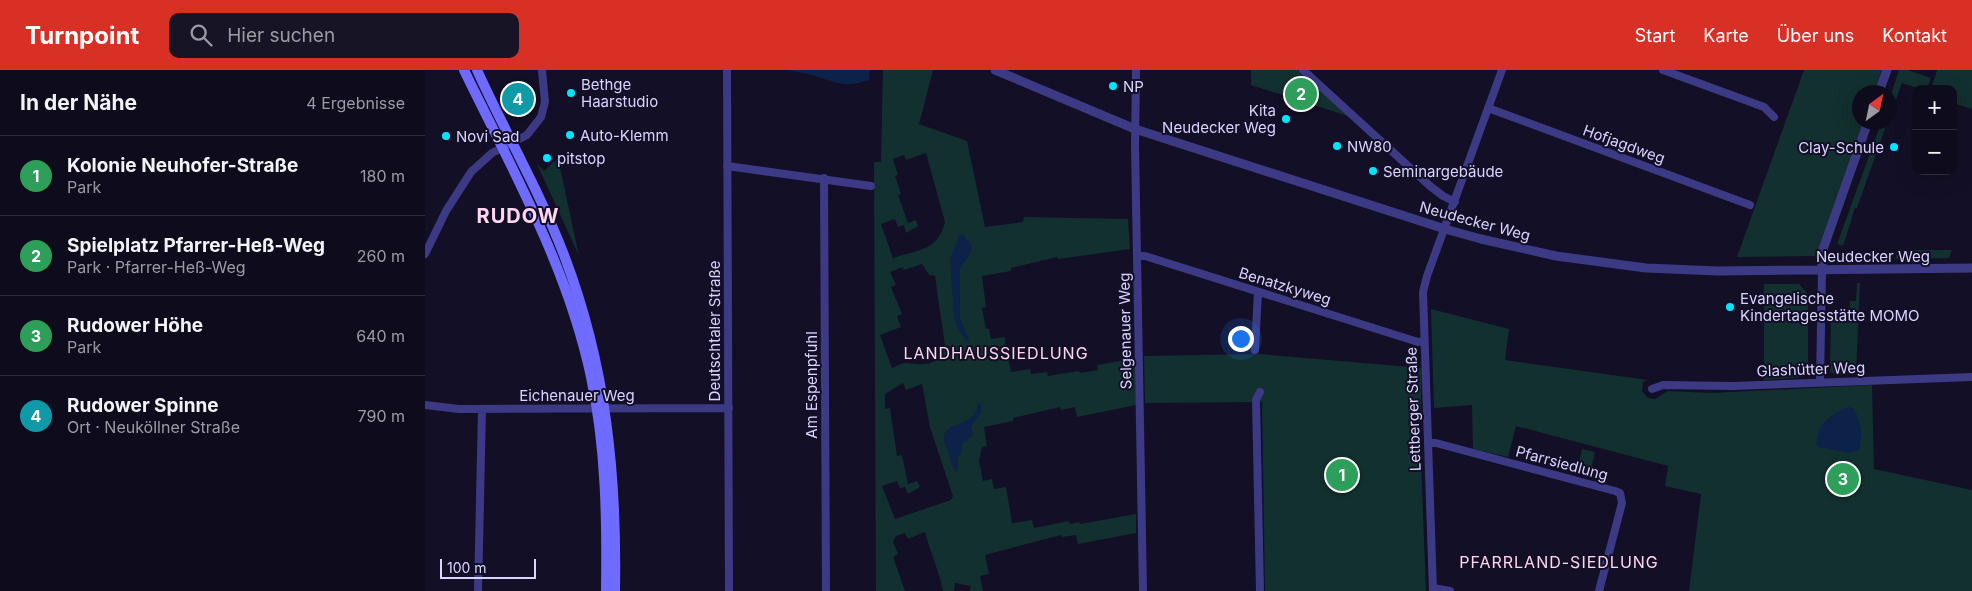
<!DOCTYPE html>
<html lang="de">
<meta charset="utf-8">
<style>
:root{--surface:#0e0b1c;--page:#171425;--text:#f1f3f6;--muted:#9b9ba3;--line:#2e2b3b;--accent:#d93025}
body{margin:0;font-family:Inter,sans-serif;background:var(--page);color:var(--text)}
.controls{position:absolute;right:15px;top:15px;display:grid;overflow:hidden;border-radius:10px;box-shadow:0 5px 20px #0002}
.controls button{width:45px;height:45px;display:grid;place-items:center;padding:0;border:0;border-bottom:1px solid var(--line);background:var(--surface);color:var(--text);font:25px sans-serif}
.compass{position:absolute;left:1427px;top:15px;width:45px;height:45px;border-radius:50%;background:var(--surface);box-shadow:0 5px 20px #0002;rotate:33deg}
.scale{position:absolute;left:15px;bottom:12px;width:96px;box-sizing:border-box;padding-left:5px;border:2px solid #d9d4ff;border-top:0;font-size:14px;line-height:18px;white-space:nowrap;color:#d9d4ff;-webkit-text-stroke:4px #130f26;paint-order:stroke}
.you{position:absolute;left:815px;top:268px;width:18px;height:18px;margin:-12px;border:4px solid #fff;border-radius:50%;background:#1a73e8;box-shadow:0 0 0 8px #1a73e833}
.badge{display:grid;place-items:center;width:32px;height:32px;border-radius:50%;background:var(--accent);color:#fff;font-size:16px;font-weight:700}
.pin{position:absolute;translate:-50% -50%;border:2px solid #fff;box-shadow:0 1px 5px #0006}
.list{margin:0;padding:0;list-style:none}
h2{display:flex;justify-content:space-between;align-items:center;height:65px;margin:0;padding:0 20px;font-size:21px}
h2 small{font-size:16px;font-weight:400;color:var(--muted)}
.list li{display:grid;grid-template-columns:32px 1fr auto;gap:15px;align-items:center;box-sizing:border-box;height:80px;padding:0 20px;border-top:1px solid var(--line)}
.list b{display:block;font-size:19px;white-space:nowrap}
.list p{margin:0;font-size:16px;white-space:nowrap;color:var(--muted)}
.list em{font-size:16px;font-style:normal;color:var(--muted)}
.icon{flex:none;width:28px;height:28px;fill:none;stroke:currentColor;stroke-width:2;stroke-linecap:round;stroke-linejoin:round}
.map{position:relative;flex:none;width:1547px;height:521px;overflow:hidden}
header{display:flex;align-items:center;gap:30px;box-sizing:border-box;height:70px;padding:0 25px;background:var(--accent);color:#fff}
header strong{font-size:24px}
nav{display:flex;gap:28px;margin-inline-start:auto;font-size:18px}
.search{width:350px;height:45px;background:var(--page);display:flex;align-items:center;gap:12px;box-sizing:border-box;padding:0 18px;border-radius:10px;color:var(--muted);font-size:19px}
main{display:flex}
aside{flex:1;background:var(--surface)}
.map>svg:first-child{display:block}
.green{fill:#12302f;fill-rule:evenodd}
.water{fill:#0c2248}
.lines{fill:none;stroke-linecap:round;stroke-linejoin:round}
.minor{stroke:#3d3a85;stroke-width:8}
.tertiary{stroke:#3d3a85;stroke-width:9}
.secondary{stroke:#6f6bff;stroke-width:10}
.poi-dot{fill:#00e5ff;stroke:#130f26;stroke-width:2}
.labels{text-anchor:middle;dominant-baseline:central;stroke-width:4;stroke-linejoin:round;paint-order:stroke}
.poi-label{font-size:15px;fill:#d9d4ff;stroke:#130f26;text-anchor:start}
.street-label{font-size:15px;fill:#d9d4ff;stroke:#130f26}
.neighbourhood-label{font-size:16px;letter-spacing:1px;fill:#ffd6f0;stroke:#130f26}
.district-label{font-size:20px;font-weight:bold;letter-spacing:1px;fill:#ffd6f0;stroke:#130f26}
</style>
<header>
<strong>Turnpoint</strong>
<div class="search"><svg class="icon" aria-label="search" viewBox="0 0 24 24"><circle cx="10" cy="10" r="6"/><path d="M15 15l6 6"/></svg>Hier suchen</div>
<nav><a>Start</a><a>Karte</a><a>Über uns</a><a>Kontakt</a></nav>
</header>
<main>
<aside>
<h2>In der Nähe<small>4 Ergebnisse</small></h2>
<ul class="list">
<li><span class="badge" style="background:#2e9e5b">1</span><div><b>Kolonie Neuhofer-Straße</b><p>Park</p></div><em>180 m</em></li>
<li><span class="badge" style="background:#2e9e5b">2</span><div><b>Spielplatz Pfarrer-Heß-Weg</b><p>Park · Pfarrer-Heß-Weg</p></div><em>260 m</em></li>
<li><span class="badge" style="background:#2e9e5b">3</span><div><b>Rudower Höhe</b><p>Park</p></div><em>640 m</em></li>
<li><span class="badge" style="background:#0f9aa8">4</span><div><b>Rudower Spinne</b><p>Ort · Neuköllner Straße</p></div><em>790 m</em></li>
</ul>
</aside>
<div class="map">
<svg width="1547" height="521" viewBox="0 0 1547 521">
<rect width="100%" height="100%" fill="#130f26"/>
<path class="green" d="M458,0h50l-14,54 48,17 18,86 38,-5 1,-5 104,2 2,30 -72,10 -1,-2 -46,11v3l-29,5 4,31 -4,1 4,21h3l2,10 14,-2v5l6,30 19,-3 1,5 16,-2 1,4 31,-5 1,2 18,-3 -1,-5 29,-5 9,2 1,43 -59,12 -2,-10 -14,3 -1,-3 -47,11v3l-29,6 3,19 -5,1 -3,14 4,20 9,-2 2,10 12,-2 6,36 20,-3 2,8 35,-7 1,3 9,-2 1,2 56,-10v19l-58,11 -2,-9 -14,2 -1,-2 -76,20 4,19 -9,2 3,15h-13l1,-5 -16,-3 -1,8h-11c-4,-20 -13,-40 -18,-59l-17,7 -3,-6 -9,3 -3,6 5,12 -5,3 12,34h-29l-2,-429h7zM501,83l19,69c-8,30 -26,27 -52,36l-12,-34 14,-5 3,8 6,-2 2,8 12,-7 -2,-6 -8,3 -10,-28 3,-1 -6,-18 3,-1 -5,-16 11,-4 2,5zM497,194l7,11 6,1 10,70c-4,21 -23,19 -38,17 -5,0 -11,3 -15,5l-12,-33 21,-8 -4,-11 5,-2 -11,-27 5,-2 -6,-13 13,-5 1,3zM478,313l3,7 16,-6 8,43 23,69 -2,4 -56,19 -13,-33 15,-5 3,7 5,-1 3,7 12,-7 -3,-6 -9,3 -6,-29 -5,1 -7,-48 -5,1v-15z
M826,0h47l12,11 -1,1 3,1 36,33 -97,-31z
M1379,0h78l-8,22h-15v30l5,1 -48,133 -79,1z
M1474,0h9l23,8 -4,11h-7l-18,-6 -12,33v-18z
M1512,0h35v39l-19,-6v-14h-22z
M1456,53h6l-30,85h-2l-12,38 -6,-2z
M133,88l21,98 -42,-92 7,7z
M1473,180h54l-3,8 -54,1z
M1432,213h3l-4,91 -21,1 -5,-4 1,-60 18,1 1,-11h6z
M1339,214h35l9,10v78l-5,5 -39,3z
M1006,239l78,20 -4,31 143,20 -5,2 -1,9 6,7 7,1 13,-8 43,2 161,-8 2,84 98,21v101h-283l12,-97 -36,-8 3,-20 -152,-40 -8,31 -35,-8 -1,-44 -38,3z
M834,284l163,14 -2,66 6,157h-161l-3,-189 -117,1 -1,-47z
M1157,379l13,3 -5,22 -13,-3z"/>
<path class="water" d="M362,0h83l-1,10c-23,8 -32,3 -54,-4 -9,-3 -19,-4 -28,-6z
M537,164l6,6 4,7 -2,7 -10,15v49l9,21 -3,2 -9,-14 -3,-11 -4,-54c1,-10 7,-17 9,-27z
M556,333v9l-10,15 2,8 -6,6 -5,3 -1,10 -3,3v14l-2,1c-4,-5 -5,-12 -7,-18 -2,-6 -5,-10 -5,-16 0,-18 31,-9 34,-34z
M1424,337l5,2c7,13 9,26 5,41l-10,3 -30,-6 -3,-3c1,-5 2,-12 4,-16 5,-9 20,-19 29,-21z"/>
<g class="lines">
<path class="minor" d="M302,0l2,521
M711,0l-1,76 8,445
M878,0l127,116 13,10 12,6
M1238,0l101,37 10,10
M1063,38l262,97
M302,96l144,20
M399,108l2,413
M0,184l21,-43 25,-39 21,-19 35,-18 14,-18 4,-15 -3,-32
M712,186h8l273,86 6,-1
M830,280l3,-58
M1395,312l2,-112
M1227,319l11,-4 70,1 239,-9
M835,322l-4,8 4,191
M0,335l34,4 270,-1
M1003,373h8l179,48 5,2 2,10 -23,88
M1008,518l17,3
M53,521l4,-182
M1008,521l-10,-299 4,-16 75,-206"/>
<path class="tertiary" d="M570,0l140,59 310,100 36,10 75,17 90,12 72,3 254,-3
M1454,22l8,-22
M1397,200v-18l46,-130"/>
<path class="secondary" d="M39,0c48,99 104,198 127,307 15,71 16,142 15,214
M52,0c28,62 63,122 87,185 42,110 53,219 51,336"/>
</g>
<g class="poi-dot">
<circle cx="688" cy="16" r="5"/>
<circle cx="146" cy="23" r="5"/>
<circle cx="861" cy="49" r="5"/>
<circle cx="145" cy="65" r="5"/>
<circle cx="21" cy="66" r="5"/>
<circle cx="912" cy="76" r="5"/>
<circle cx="1469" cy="77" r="5"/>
<circle cx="122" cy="88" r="5"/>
<circle cx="948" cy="101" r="5"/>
<circle cx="1305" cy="237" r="5"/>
</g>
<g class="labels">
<g class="poi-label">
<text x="156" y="14">Bethge<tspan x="156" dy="17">Haarstudio</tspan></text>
<text x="698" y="16">NP</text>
<text x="851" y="40" text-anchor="end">Kita<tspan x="851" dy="17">Neudecker Weg</tspan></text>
<text x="155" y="65">Auto-Klemm</text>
<text x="31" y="66">Novi Sad</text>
<text x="922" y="76">NW80</text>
<text x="1459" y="77" text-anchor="end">Clay-Schule</text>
<text x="132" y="88">pitstop</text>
<text x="958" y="101">Seminargebäude</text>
<text x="1315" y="228">Evangelische<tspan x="1315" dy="17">Kindertagesstätte MOMO</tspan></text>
</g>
<g class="street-label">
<text transform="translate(1199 74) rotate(20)">Hofjagdweg</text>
<text transform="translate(1050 151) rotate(15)">Neudecker Weg</text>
<text x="1448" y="186">Neudecker Weg</text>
<text transform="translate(860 216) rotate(17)">Benatzkyweg</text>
<text transform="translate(289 261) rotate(-90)">Deutschtaler Straße</text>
<text transform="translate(700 261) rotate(-91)">Selgenauer Weg</text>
<text transform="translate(1386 299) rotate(-2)">Glashütter Weg</text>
<text transform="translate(386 315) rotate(-90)">Am Espenpfuhl</text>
<text x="152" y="325">Eichenauer Weg</text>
<text transform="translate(988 339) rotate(-92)">Lettberger Straße</text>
<text transform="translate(1137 393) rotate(15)">Pfarrsiedlung</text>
</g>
<g class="neighbourhood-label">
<text x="571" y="283">LANDHAUSSIEDLUNG</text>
<text x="1134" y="492">PFARRLAND-SIEDLUNG</text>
</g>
<g class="district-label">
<text x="93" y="146">RUDOW</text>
</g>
</g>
</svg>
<div class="controls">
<button>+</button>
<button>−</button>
</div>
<svg class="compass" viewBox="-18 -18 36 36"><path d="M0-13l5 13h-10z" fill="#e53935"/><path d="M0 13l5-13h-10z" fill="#9b9ba3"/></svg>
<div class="scale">100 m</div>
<div class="you"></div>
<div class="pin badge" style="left:917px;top:405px;background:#2e9e5b">1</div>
<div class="pin badge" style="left:876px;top:24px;background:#2e9e5b">2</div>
<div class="pin badge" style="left:1418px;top:409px;background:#2e9e5b">3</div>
<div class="pin badge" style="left:93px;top:29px;background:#0f9aa8">4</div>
</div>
</main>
